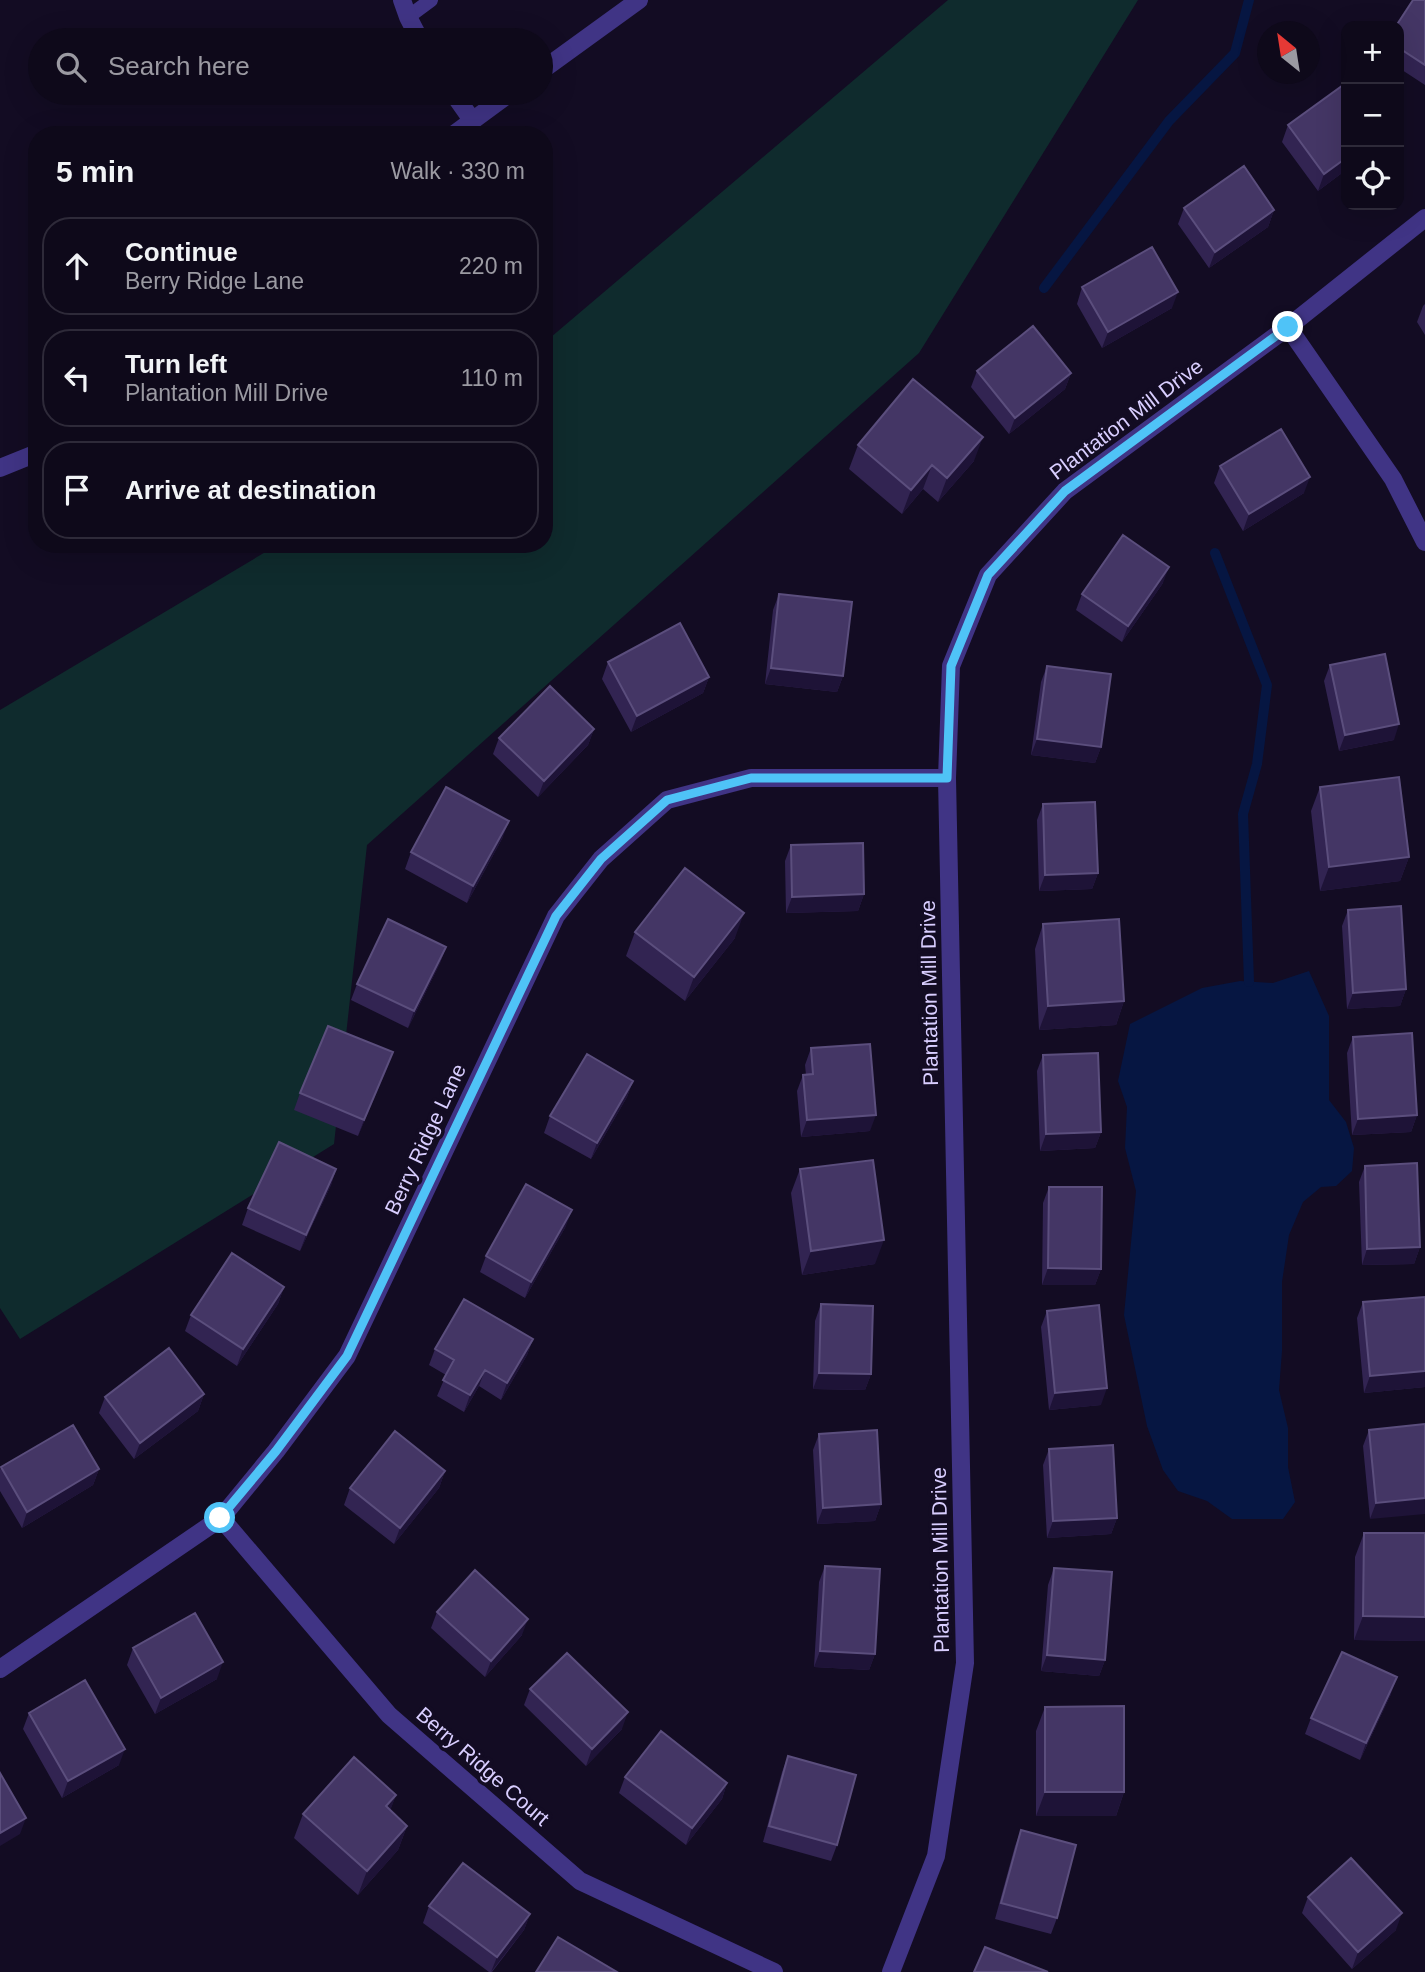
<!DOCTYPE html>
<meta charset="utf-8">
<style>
:root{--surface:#0e091a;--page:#1c1727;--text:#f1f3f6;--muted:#9b9aa2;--line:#2e2a39}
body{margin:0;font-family:Arial,sans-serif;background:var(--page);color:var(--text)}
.controls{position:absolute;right:21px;top:21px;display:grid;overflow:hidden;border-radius:14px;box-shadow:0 7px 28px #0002}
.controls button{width:63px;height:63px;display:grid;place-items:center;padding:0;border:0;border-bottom:2px solid var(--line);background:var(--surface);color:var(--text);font:35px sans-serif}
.compass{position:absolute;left:1257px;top:21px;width:63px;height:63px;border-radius:50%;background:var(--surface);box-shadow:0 7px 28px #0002;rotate:330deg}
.stop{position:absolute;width:21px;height:21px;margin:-16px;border:5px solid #4fc3f7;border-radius:50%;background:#fff}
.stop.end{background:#4fc3f7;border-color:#fff;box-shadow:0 2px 7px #0008}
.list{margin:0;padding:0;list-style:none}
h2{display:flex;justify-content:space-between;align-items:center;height:91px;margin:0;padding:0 28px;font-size:30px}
h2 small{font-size:23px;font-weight:400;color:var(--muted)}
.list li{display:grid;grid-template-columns:46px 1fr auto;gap:21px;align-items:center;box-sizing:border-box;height:98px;margin:0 14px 14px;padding:0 14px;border:2px solid var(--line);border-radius:28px}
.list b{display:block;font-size:26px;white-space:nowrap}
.list p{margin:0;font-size:23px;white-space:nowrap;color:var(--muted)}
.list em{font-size:23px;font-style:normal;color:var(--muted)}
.icon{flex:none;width:38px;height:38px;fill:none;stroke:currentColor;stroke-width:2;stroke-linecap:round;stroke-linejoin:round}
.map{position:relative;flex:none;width:1425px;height:1972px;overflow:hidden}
.search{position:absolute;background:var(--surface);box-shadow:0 7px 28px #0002;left:28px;top:28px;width:525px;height:77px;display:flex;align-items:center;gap:18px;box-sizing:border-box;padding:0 24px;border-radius:38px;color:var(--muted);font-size:26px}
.panel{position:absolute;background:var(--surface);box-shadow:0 7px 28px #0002;left:28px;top:126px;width:525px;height:427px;border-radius:28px}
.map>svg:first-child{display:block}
.green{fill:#0f2b2d}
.water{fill:#061642}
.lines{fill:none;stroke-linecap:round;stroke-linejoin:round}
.stream{stroke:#061642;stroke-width:10}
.lane{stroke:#403485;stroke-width:14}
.street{stroke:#403485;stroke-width:18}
.wall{fill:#322452}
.shaded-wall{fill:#1e1337}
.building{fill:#443665;stroke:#5b4e7d;stroke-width:2}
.route{stroke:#4fc3f7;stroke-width:9}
.labels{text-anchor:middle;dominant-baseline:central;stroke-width:7;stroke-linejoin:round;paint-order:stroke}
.street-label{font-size:21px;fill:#d9ceff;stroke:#130c23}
</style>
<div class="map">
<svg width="1425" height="1972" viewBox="0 0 1425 1972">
<rect width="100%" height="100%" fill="#130c23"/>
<path class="green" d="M948,0h190l-219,353 -552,492 -33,299 -314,195 -20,-31v-598l279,-166h265v-201z"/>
<path class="water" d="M1309,971l20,45v84l17,22 8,26 -2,23 -16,15 -15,1 -18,15 -14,33 -7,47v69l-3,39 9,38v39l7,35 -12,17h-51l-25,-18 -29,-10 -15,-21 -16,-44 -23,-111 12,-124 -11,-43 2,-41 -9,-26 12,-57 72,-36 38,-7 33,2z"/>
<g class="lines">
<path class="stream" d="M1044,288l125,-167 66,-68 14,-53
M1215,553l52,132 -10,79 -14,50 6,168"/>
<path class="lane" d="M408,17l23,-17"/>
<path class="street" d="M402,0l6,17 12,23
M541,71l98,-71
M453,93l19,27
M453,135l57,-42
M1288,327l105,152 32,63
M0,468l37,-15
M221,1518l168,197 191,166 194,91
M0,1669l221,-151 55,-67 71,-95 209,-440 45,-57 66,-59 84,-22h196
M891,1972l45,-116 29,-193 -18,-885 4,-112 37,-91 77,-84 223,-164 137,-109"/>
</g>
<path class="wall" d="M1425,0v85l-26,-17v-42z
M1346,83v87l-28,21 -36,-49 6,-17z
M1184,208l90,2 -6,17 -59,41 -31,-44z
M1082,287l90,21 -70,40 -25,-44z
M1425,304v31l-8,-13 6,-16z
M977,371l94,2 -6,16 -56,45 -38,-47z
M858,445l116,16 -36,41 -15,-13 -21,25 -53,-45z
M1220,466l84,27 -61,38 -29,-48z
M1163,583l-41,59 -46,-32 6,-16z
M779,594l64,82 -6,16 -72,-8 8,-74z
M608,662l101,15 -6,16 -72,39 -29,-53z
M1330,665l64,75 -55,11 -15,-70z
M1047,666l54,81 -6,16 -64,-8 10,-73z
M594,729l-6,16 -50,52 -45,-43 6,-16z
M1320,787l89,70 -9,24 -80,10 -9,-80z
M1043,804l55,69 -6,16 -53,2 -2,-71z
M503,837l-36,66 -62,-34 6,-17z
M791,845l73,49 -6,17 -72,2 -1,-52z
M1348,910l58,79 -6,17 -53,3 -5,-83z
M1043,924l81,77 -8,24 -77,5 -4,-81z
M635,932l100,6 -50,63 -59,-45z
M446,947l-6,16 -32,65 -57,-28 6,-16z
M1353,1037l64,78 -6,17 -59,3 -5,-82z
M811,1048l59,83 -69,6 -4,-46 6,-16h3l-1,-10z
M393,1052l-35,84 -64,-26 6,-17z
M1043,1055l58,77 -6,16 -55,3 -3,-80z
M633,1081l-6,16 -36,62 -47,-26 6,-17z
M1365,1166l55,81 -6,17 -52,1 -3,-83z
M336,1169l-5,16 -31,66 -58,-26 6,-17z
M800,1169l75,95 -73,11 -11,-82z
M1049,1187l52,82 -6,16h-53l1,-82z
M566,1226l-41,72 -45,-26 6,-16z
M284,1287l-6,17 -41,62 -52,-35 6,-16z
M1363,1302l62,85 -61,6 -7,-75z
M821,1304l50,70 -6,16 -52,-1 2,-68z
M1047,1311l54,94 -52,5 -8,-83z
M533,1339l-6,16 -26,45 -22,-14 -15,26 -27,-16 9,-21 -17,-10 6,-16z
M204,1394l-6,17 -64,48 -35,-46 6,-16z
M1425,1424l-55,95 -7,-73 6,-16z
M819,1434l62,70 -6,17 -58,3 -4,-74z
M1049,1449l68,69 -6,16 -64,4 -4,-73z
M1,1467l98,2 -6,16 -71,43 -22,-37v-21z
M445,1471l-6,17 -45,56 -50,-39 6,-17z
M1364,1533h61v108l-71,-1 1,-83z
M825,1566l50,88 -6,16 -55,-3 5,-85z
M1054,1568l51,92 -6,16 -58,-5 7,-86z
M437,1612l85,23 -37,42 -54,-49z
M133,1648l84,31 -62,35 -28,-49z
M530,1689l92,40 -36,37 -62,-61z
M1391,1694l-31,66 -55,-26 6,-16z
M1045,1707l79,85 -8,24h-80v-85z
M29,1713l90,52 -57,33 -39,-69z
M788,1756l49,89 -6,16 -68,-19 19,-70z
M625,1777l102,6 -5,16 -36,46 -67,-52z
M396,1795l-6,15 17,16 -9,24 -40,45 -64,-57 9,-24z
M1021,1830l36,88 -6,16 -56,-15 20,-73z
M1308,1897l88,33 -44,39 -50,-56z
M429,1906l101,8 -6,16 -32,42h-3l-66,-49z"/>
<path class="shaded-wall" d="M1346,158v12l-28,21 6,-17z
M1274,210l-6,17 -59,41 6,-16z
M1178,292l-6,16 -70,40 6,-16z
M1071,373l-6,16 -56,45 6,-16z
M983,437l-9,24 -36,41 9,-24z
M932,465l-9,24 -21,25 9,-24z
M1310,477l-6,16 -61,38 6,-17z
M1169,567l-6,16 -41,59 6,-16z
M771,668l72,8 -6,16 -72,-8z
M709,677l-6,16 -72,39 6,-16z
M1399,724l-5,16 -55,11 6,-16z
M594,729l-6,16 -50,52 6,-16z
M1037,739l64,8 -6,16 -64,-8z
M509,821l-6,16 -36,66 6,-17z
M1409,857l-9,24 -80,10 9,-24z
M1098,873l-6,16 -53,2 6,-16z
M864,894l-6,17 -72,2 6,-16z
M744,913l-9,25 -50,63 9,-24z
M446,947l-6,16 -32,65 6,-17z
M1406,989l-6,17 -53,3 6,-16z
M1124,1001l-8,24 -77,5 9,-24z
M393,1052l-6,17 -29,67 6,-16z
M633,1081l-6,16 -36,62 6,-16z
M876,1115l-6,16 -69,6 6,-17z
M1417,1115l-6,17 -59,3 6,-16z
M1101,1132l-6,16 -55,3 6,-17z
M336,1169l-5,16 -31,66 6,-16z
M572,1210l-6,16 -41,72 6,-16z
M884,1240l-9,24 -73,11 9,-24z
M1420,1247l-6,17 -52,1 5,-16z
M1048,1268l53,1 -6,16h-53z
M284,1287l-6,17 -41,62 6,-17z
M533,1339l-6,16 -26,45 6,-17z
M485,1370l-6,16 -15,26 6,-17z
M1425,1371v16l-61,6 6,-17z
M819,1373l52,1 -6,16 -52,-1z
M1107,1388l-6,17 -52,5 6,-17z
M204,1394l-6,17 -64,48 6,-16z
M99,1469l-6,16 -71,43 5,-16z
M445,1471l-6,17 -45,56 6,-16z
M1425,1498v16l-55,5 6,-16z
M881,1504l-6,17 -58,3 6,-16z
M1117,1518l-6,16 -64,4 6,-17z
M1363,1616l62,1v24l-71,-1z
M528,1619l-6,16 -37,42 6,-16z
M820,1651l55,3 -6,16 -55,-3z
M1047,1655l58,5 -6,16 -58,-5z
M223,1662l-6,17 -62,35 6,-16z
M1397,1677l-6,17 -31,66 6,-17z
M628,1712l-6,17 -36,37 6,-17z
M125,1749l-6,16 -57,33 6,-17z
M727,1783l-5,16 -36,46 6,-17z
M1045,1792h79l-8,24h-80z
M396,1795l-9,24 -1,-13z
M26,1818l-6,16 -20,12v-13z
M407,1826l-9,24 -40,45 9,-24z
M1402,1913l-6,17 -44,39 6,-17z
M530,1914l-6,16 -33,42 6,-15z"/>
<path class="building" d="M1413,0h12v65l-26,-17v-22h-3z
M1346,83v75l-22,16 -36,-49z
M1244,166l30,44 -59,42 -31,-44z
M1152,247l26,45 -70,40 -26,-45z
M1033,326l38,47 -56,45 -38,-47z
M913,379l70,58 -36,41 -15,-13 -21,25 -53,-45z
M1281,429l29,48 -61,37 -29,-48z
M1123,535l46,32 -41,59 -46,-32z
M779,594l73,8 -9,74 -72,-8z
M680,623l29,54 -72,39 -29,-54z
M1385,654l14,70 -54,11 -15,-70z
M1047,666l64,8 -10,73 -64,-8z
M550,686l44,43 -50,52 -45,-43z
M1399,777l10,80 -80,10 -9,-80z
M446,787l63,34 -36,65 -62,-34z
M1095,802l3,71 -53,2 -2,-71z
M863,843l1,51 -72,3 -1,-52z
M685,868l59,45 -50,64 -59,-45z
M1401,906l5,83 -53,4 -5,-83z
M388,919l58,28 -32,64 -57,-27z
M1119,919l5,82 -76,5 -5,-82z
M328,1026l65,26 -29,68 -64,-27z
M1412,1033l5,82 -59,4 -5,-82z
M870,1044l6,71 -69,5 -4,-45 10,-1 -2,-26z
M1098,1053l3,79 -55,2 -3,-79z
M587,1054l46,27 -36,62 -47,-27z
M279,1142l57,27 -30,66 -58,-27z
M873,1160l11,80 -73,11 -11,-82z
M1417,1163l3,84 -53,2 -2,-83z
M526,1184l46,26 -41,72 -45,-26z
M1049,1187h53l-1,82 -53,-1z
M232,1253l52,34 -41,62 -52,-34z
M1425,1297v74l-55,5 -7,-74z
M464,1299l69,40 -26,44 -22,-13 -15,25 -27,-15 11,-20 -19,-11z
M821,1304l52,2 -2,68 -52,-1z
M1099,1305l8,83 -52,5 -8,-82z
M169,1348l35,46 -64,49 -35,-46z
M1425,1424v74l-49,5 -7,-73z
M73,1425l26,44 -72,43 -26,-45z
M877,1430l4,74 -58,4 -4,-74z
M395,1431l50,40 -45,57 -50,-40z
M1113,1445l4,73 -64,3 -4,-72z
M1364,1533h61v84l-62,-1z
M825,1566l55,3 -5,85 -55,-3z
M1054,1568l58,4 -7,88 -58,-5z
M475,1570l53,49 -37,42 -54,-49z
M195,1613l28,49 -62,36 -28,-50z
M1342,1652l55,25 -31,66 -55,-25z
M567,1653l61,59 -36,37 -62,-60z
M85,1680l40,69 -57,32 -39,-68z
M1124,1706v86h-79v-85z
M661,1731l66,52 -35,45 -67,-51z
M788,1756l68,19 -19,70 -68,-19z
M354,1757l42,38 -10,11 21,20 -40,45 -64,-57z
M0,1773l26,45 -26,15z
M1021,1830l55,15 -19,73 -56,-15z
M1351,1858l51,55 -44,39 -50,-55z
M463,1863l67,51 -33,43 -68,-51z
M558,1937l59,35h-81z
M985,1947l63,25h-74z"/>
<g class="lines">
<path class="route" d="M220,1518l56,-67 71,-95 209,-440 45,-57 66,-59 84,-22h196l4,-112 37,-91 77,-84 223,-164"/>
</g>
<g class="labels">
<g class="street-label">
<text transform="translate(1126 419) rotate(-37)">Plantation Mill Drive</text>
<text transform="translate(929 993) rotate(-91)">Plantation Mill Drive</text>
<text transform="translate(425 1139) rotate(-65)">Berry Ridge Lane</text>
<text transform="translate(940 1560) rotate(-91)">Plantation Mill Drive</text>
<text transform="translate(483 1766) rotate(41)">Berry Ridge Court</text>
</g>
</g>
</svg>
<div class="controls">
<button>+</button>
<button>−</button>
<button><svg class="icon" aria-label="locate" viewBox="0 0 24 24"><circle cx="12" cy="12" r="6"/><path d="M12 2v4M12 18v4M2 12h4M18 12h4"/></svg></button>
</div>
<svg class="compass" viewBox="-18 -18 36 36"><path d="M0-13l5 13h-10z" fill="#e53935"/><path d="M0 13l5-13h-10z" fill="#9b9aa2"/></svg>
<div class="stop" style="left:220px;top:1518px"></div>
<div class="stop end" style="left:1288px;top:327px"></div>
<div class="search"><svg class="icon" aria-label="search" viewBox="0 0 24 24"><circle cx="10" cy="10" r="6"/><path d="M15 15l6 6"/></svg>Search here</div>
<section class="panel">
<h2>5 min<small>Walk · 330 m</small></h2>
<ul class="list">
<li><svg class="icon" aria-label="ahead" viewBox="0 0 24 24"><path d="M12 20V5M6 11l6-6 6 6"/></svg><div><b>Continue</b><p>Berry Ridge Lane</p></div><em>220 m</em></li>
<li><svg class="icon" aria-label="left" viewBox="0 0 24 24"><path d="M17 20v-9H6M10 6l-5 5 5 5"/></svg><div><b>Turn left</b><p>Plantation Mill Drive</p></div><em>110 m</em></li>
<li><svg class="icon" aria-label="arrive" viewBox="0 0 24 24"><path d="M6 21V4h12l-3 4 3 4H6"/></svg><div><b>Arrive at destination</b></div></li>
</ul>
</section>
</div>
